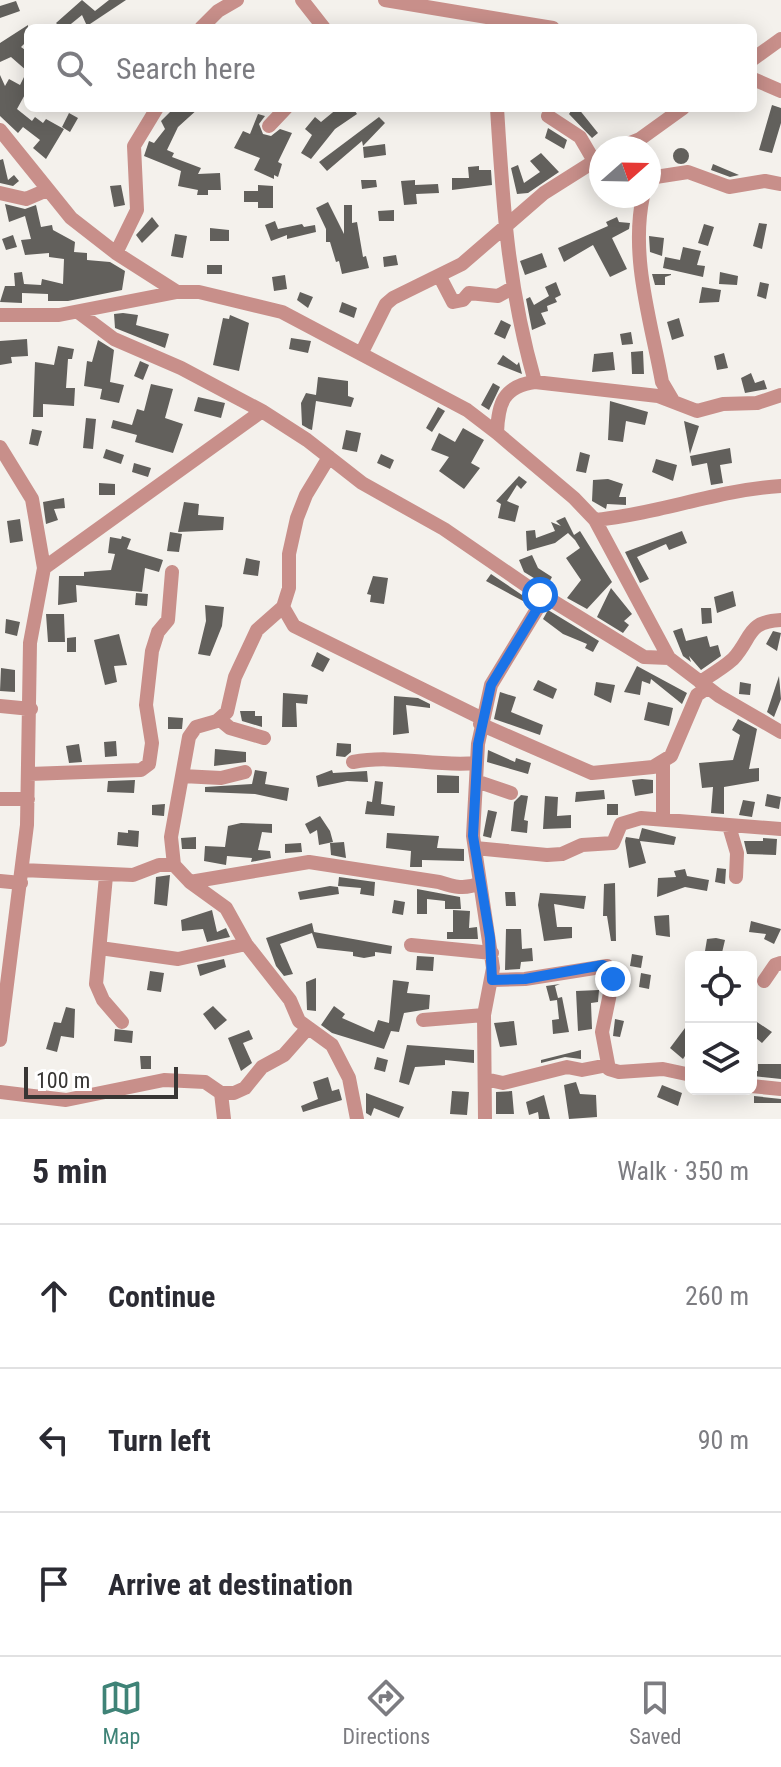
<!DOCTYPE html>
<meta charset="utf-8">
<style>
:root{--surface:#fff;--page:#f7f7f7;--text:#2b2b33;--muted:#7c7c81;--line:#e1e1e2;--accent:#3f8377}
body{margin:0;font-family:"Roboto Condensed",sans-serif;background:var(--page);color:var(--text)}
.controls{position:absolute;right:24px;bottom:24px;display:grid;overflow:hidden;border-radius:12px;box-shadow:0 4px 20px #0003}
.controls button{width:72px;height:72px;display:grid;place-items:center;padding:0;border:0;border-bottom:2px solid var(--line);background:var(--surface);color:var(--text);font:40px sans-serif}
.compass{position:absolute;left:589px;top:136px;width:72px;height:72px;border-radius:50%;background:var(--surface);box-shadow:0 4px 20px #0003;rotate:70deg}
.scale{position:absolute;left:24px;bottom:20px;width:154px;box-sizing:border-box;padding-left:8px;border:4px solid #383634;border-top:0;font-size:22px;line-height:28px;white-space:nowrap;color:#383634;-webkit-text-stroke:6px #fff;paint-order:stroke}
.stop{position:absolute;width:24px;height:24px;margin:-18px;border:6px solid #1a73e8;border-radius:50%;background:#fff}
.stop.end{background:#1a73e8;border-color:#fff;box-shadow:0 2px 8px #0008}
.list{margin:0;padding:0;list-style:none}
h2{display:flex;justify-content:space-between;align-items:center;height:104px;margin:0;padding:0 32px;font-size:34px}
h2 small{font-size:26px;font-weight:400;color:var(--muted)}
.list li{display:grid;grid-template-columns:52px 1fr auto;gap:24px;align-items:center;box-sizing:border-box;height:144px;padding:0 32px;border-top:2px solid var(--line)}
.list b{display:block;font-size:30px;white-space:nowrap}
.list em{font-size:26px;font-style:normal;color:var(--muted)}
.icon{flex:none;width:44px;height:44px;fill:none;stroke:currentColor;stroke-width:2;stroke-linecap:round;stroke-linejoin:round}
.map{position:relative;flex:none;width:781px;height:1119px;overflow:hidden}
.search{position:absolute;background:var(--surface);box-shadow:0 4px 20px #0003;left:24px;right:24px;top:24px;height:88px;display:flex;align-items:center;gap:20px;box-sizing:border-box;padding:0 28px;border-radius:12px;color:var(--muted);font-size:30px}
.sheet{height:536px;background:var(--surface)}
nav{display:flex;justify-content:space-around;align-items:center;box-sizing:border-box;height:112px;border-top:2px solid var(--line);background:var(--surface);font-size:22px;color:var(--muted)}
nav a{display:grid;justify-items:center;gap:4px}
nav .on{color:var(--accent)}
.map>svg:first-child{display:block}
.building{fill:#62605c}
.lines{fill:none;stroke-linecap:round;stroke-linejoin:round}
.minor{stroke:#c88f8a;stroke-width:14}
.route{stroke:#1a73e8;stroke-width:10}
</style>
<div class="map">
<svg width="781" height="1119" viewBox="0 0 781 1119">
<rect width="100%" height="100%" fill="#f4f1ec"/>
<path class="building" d="M82,0l13,11 14,-11h17l-39,26 -5,-11 -16,13h-5l-5,-5z
M16,1l4,10 -20,7v-12z
M28,25v15l-7,7 7,5v37l-11,20 15,12 3,-4 8,6 3,-4 18,10 -18,30 -13,-11 7,-8 -17,-13 -5,6 -18,-17v-41l5,11 4,-7 11,6 7,-14 -16,-14 -11,5v-19z
M772,105l9,3v15l-9,30 -13,-3z
M174,108h25l-21,19 -11,23 7,3 -2,4 29,11 -3,6 22,-1 1,17h-13v5h-11l1,-5 -20,-4 3,-15 -37,-15 5,-15 5,2 11,-14 -4,-8z
M338,108h15l4,6 -22,15 -24,30 -10,-6 11,-18 -7,-6 10,-12 6,5z
M573,108h5l20,25 -6,5 -23,-24z
M69,113l9,5 -8,14 -8,-5z
M258,114l7,2 -6,8 4,10 8,2 9,-7 12,4 -14,29 4,2 -4,13 -4,-2v4l-20,-9 6,-12 -26,-10 9,-17 7,3z
M379,117l6,6 -22,23 -1,-5 -35,30 -8,-9z
M548,128l19,12 -3,9 -19,-11z
M385,144l1,11 -22,3 -1,-11z
M673 156a8 8 0 1 1 16 0a8 8 0 1 1-16 0Z
M541,153l18,19 -31,21 -11,1 -6,-26 7,-3 6,18 16,-11 -10,-11z
M3,159l5,21 6,-5 5,6 -6,5 -13,-3v-23z
M713,164l26,11 -9,2 -19,-7z
M479,166v4h12l1,15 -40,5v-12h17l-1,-11z
M361,180h15l1,7 -15,2z
M415,180v5l23,-1 1,9 -23,1 1,10 -13,1 -3,-24z
M121,185l4,20 -11,2 -4,-21z
M258,185l15,1v22h-15v-6h-14v-11h14z
M328,202l16,32v-29h8v18l5,-1 6,35 3,-1 3,12 -27,6 -3,-13 -3,1 -6,-20h-4v-13l-10,-21z
M5,204l20,5 11,-4 5,22 11,-2 1,5 22,12 -1,10 13,1v7l23,2 15,9 -3,19 -54,11h-20v-7l-26,-1v10l-22,-1 5,-16h10l-1,-13 8,-1 2,12 17,1 1,-6 21,5 1,-25 -15,-2v-4l-24,2 -4,-15 10,-1 -6,-23 -16,6z
M394,210v11h-15l-1,-10z
M152,217l7,9 -17,17 -6,-8z
M617,217l2,5 11,1 -1,6 -17,9 15,31 -17,8 -17,-32 -29,17 -6,-14 50,-22 -2,-4z
M275,221l3,8 24,-5 2,3 11,-2 1,7 -29,7v-4l-16,6 -6,-16z
M759,223l8,1 -5,25 -9,-3z
M704,224l10,3 -6,19 -10,-3z
M210,228l19,2v11h-19z
M175,234l12,2 -4,22 -12,-2z
M13,235l4,12 -11,3 -4,-11z
M649,236l15,2 -2,18 -12,-4z
M683,247l18,4 -4,14 8,1 -2,11 -40,-9 2,-11 15,3z
M542,253l5,14 -22,8 -5,-14z
M396,255l2,10 -14,2 -1,-10z
M207,265h15v9h-15z
M720,272l18,4 -1,9 -18,-1z
M652,274h19v1l-6,2v8h-10z
M285,275l2,14 -13,2 -2,-14z
M556,282l5,13 -6,3 2,4 -10,4 1,5 -7,2 5,11 -14,6 -6,-31 4,-2 4,8 15,-9 -4,-9z
M760,282l9,2 -3,15 -9,-3z
M702,287l19,3 -2,12 -20,1z
M300,292l13,5 -5,11 -11,-8z
M342,302l15,6 -3,10 -15,-6z
M123,313l15,2 -2,10 33,9 -4,14 -50,-20 -1,-14z
M230,315l19,8 -10,48 -26,-6 10,-47 6,1z
M679,318l5,18 -12,4 -5,-18z
M501,320l10,5 -6,14 -11,-5z
M631,332l2,12 -11,1 -2,-11z
M291,338l20,3 -3,12 -19,-4z
M27,339l1,17 -17,1 1,6 -12,2v-24z
M98,340l16,10 -4,32 14,3 -5,18 -19,-4 2,-10 -18,-3 3,-25 5,1z
M58,346l16,3 -2,10h-4l-2,29h9l-1,18 -31,-2v13h-10l2,-55 19,3z
M643,351l1,23h-12l-1,-22z
M613,352l2,18 -23,2 2,-18z
M724,353l4,15 -11,2 -3,-14z
M503,355l14,10 2,-3 3,12 -25,-10z
M140,361l9,4 -6,15 -9,-4z
M751,373l4,10 9,-3 3,9 -22,4 -4,-15z
M318,377l30,4v15l6,2 -3,9 -35,-6 -4,29 -3,-1 -7,-4 -1,-22 5,-10 10,2z
M493,383l7,4 -11,23 -8,-5z
M151,384l22,5 -8,29 18,6 -10,29 -38,-11 2,-7 -26,-7 2,-8 19,5 5,-16 7,2z
M198,397l27,6 -4,15 -27,-7z
M610,401l38,11 -3,13 -19,-4 -3,21 -15,-2z
M438,407l7,4 -13,21 -6,-4z
M86,418l10,1 -3,30 -10,-1z
M684,421l15,5 -9,28z
M463,428l21,12 -13,23 9,5 -16,21 -25,-18 10,-14 -18,-7 8,-17 16,9z
M32,429l10,2 -4,15 -9,-2z
M346,430l15,3 -4,19 -15,-3z
M730,448l2,15 -12,2 3,18 -12,2 -4,-22 -15,3 -2,-10z
M106,449l18,6 -3,9 -18,-6z
M580,452l10,3 -4,18 -10,-2z
M381,454l13,6 -4,9 -13,-6z
M656,459l21,6 -4,16 -21,-9z
M134,463l17,5 -3,9 -16,-5z
M519,476l8,6 -6,7 -4,-4 -10,16 12,5 -4,16 -17,-4 3,-14 -5,-3z
M608,479l15,5 -4,13h7v8l-19,-1 -1,5 -14,-8 1,-21z
M99,483l16,1v11h-16z
M64,498l1,10 -11,1 4,11 -12,4 -3,-22z
M184,502l15,2 -1,11 26,2 -1,13 -45,2z
M565,517l9,18 6,-4 32,51 -25,27 -20,-11 14,-18 -15,-22 14,-10 -5,-8 -7,-7 -13,10 -28,8 -1,-20 9,-1 1,8 19,-7 -4,-9 10,4 -5,-5z
M20,519l3,22 -13,2 -3,-22z
M682,531l5,12 -18,7 -3,-6 -29,13 12,22 -9,4 -15,-31z
M170,532l12,2 -3,18 -12,-1z
M122,536l9,3 -4,10 36,11 -4,12 -14,-4 -3,24 -66,-7 1,17 -19,3 1,-29h25v-4l27,-2 4,-16 -7,-1 2,-16 11,2z
M532,555l6,13 14,9 -5,9 -23,-14 -5,-12z
M246,558l14,3 -2,15 -15,-2z
M491,574l34,23 -2,4 -37,-20z
M373,576l15,2 -4,26 -14,-2 1,-7 -4,-1z
M611,588l21,26 -8,7 5,4 -6,8 -26,-16z
M733,591l3,15 -19,7 -3,-16z
M136,593l12,1 -1,12 -12,-1z
M205,605l19,2 -2,19 -12,30 -12,-2 8,-33z
M701,608h10l1,15 -10,1z
M548,610l51,31 -6,11 -8,-4 2,-4 -24,-10 -20,-15z
M46,614h18l1,28h-17z
M6,619l14,3 -3,14 -12,-3z
M682,628l4,13 21,-5 3,11 8,-2 3,11 -20,14 -12,-14 2,6 -8,-6 -10,-25z
M773,631l8,2 -4,18 -11,-7z
M119,634l8,31 -13,1 3,16 -12,3 -11,-45z
M76,637v15h-9v-14z
M317,652l13,7 -7,13 -12,-6z
M637,666l50,27 -5,11 -31,-25 -1,5 -8,-3 -2,14 -16,-3z
M1,668l14,2v22l-15,-1z
M779,676l2,23 -7,18 -7,-5z
M538,680l19,9 -4,10 -20,-9z
M596,682l19,3 -4,18 -17,-8z
M740,682l11,2 -1,11 -11,-1z
M500,692l16,5 -5,15 32,13 -3,10 -46,-16z
M283,693l25,2 -1,9 -11,-1 1,24h-15z
M394,696l24,2 12,6v4l-24,-3 3,28 -16,2z
M648,702l25,6 -4,18 -25,-6z
M240,711h15v5h7v11l-20,-6z
M168,717l15,1 -1,11h-14z
M738,719l19,10 -8,40 10,-1v13l-35,6v27l-13,-1 2,-26 -11,1 -3,-25 34,-3 7,-25 -8,-5z
M116,741l1,15 -12,1 -1,-15z
M337,743l14,1v8l-6,5 -9,-1z
M79,744l3,18 -13,1 -3,-17z
M215,749l31,3v10l-32,4z
M488,750l27,12 1,-4 15,5 -3,11 -41,-12z
M255,770l12,2 -2,12 24,4 -2,13 -32,-7 -50,-2v-5l47,-3z
M332,770l1,3 34,-2 1,11 -21,-1 -29,6 -2,-11z
M437,775l22,1v17h-22z
M642,779l11,1v13l-18,3 -3,-16z
M135,780l-1,13 -27,-1 1,-11z
M375,781l8,1 -2,22 14,2 -1,10 -29,-2 2,-13 5,1z
M604,790l1,9 -30,3 1,-10z
M767,794l14,3 -2,12 -14,-3z
M521,795l7,1 -4,24 4,1 -1,12 -16,-2 3,-29z
M545,796l13,1 -1,19 14,-1v13l-28,1z
M743,800l12,2 -3,15 -13,-2z
M165,804l-1,12 -12,-1v-10z
M607,804h11v11h-11z
M488,810l9,2 -6,26 -8,-2z
M320,816l10,15 3,11 -14,3 -2,-15 -7,4 -5,-10z
M241,823l31,1v9l-10,-1 -4,18 12,1 1,7 -20,4 1,-4 -25,-2 -1,9 -22,-4 1,-15 20,1 3,-21z
M642,828l34,9 -2,8 -34,-4 6,22 -17,5 -4,-27 1,-4 13,2z
M128,830l11,1 -1,16 -21,-2 1,-13 10,1z
M387,833l52,3 -2,12 27,1v12l-42,-1v7h-12l1,-16 -25,-3z
M196,837v12h-14l-1,-11z
M763,838l14,1 -1,16 -29,-1 -3,-13h19z
M344,842l2,16 -15,-3 -1,-12z
M301,843l1,9 -17,1v-9z
M717,868l9,1 -1,15 -10,-2z
M685,869l2,7 22,4 -2,11 -22,-4 -28,10 1,-19 18,-1 -2,-6z
M170,875l-3,31 -13,-2 2,-27z
M339,877l36,5 -1,14 -14,-2 1,-6 -23,-2z
M615,883l1,58h-5l-4,-25h-4l1,-32z
M330,886l8,1 1,7 -39,6 -2,-8z
M417,889l43,8 1,12h-16v-8l-18,-2v15h-10z
M505,892h10l1,14h-10z
M540,893l46,3 -2,13 -30,-5 3,23h15v11l-28,3 -6,-36z
M394,900l11,2 -2,13 -11,-2z
M212,910l5,22 9,-4 4,9 -23,5 -4,-13 -21,2 -1,-11z
M453,910l17,1 -1,17 8,-1 1,12h-31v-7h6z
M669,915l1,22 -14,-2 -2,-19z
M751,921l30,8 -7,15 -10,-5 2,-5 -17,-2z
M312,923l2,9 78,14 -1,8 -16,-2v4l-11,2 -11,-2v-4l-36,-4 -5,-15 -32,11 13,30 -9,2 -8,-10 -10,-28z
M506,929h15l1,20 10,-1 1,13 -12,1 -1,7 -15,1z
M716,938l9,2 -4,17h-17l3,-18z
M632,954l11,2 -2,12 -11,-2z
M417,956l17,1 -1,14 -17,-1z
M224,959l2,8 -26,9 -3,-11z
M150,971l14,2 -3,19 -14,-2z
M641,973l10,2 -2,14 -10,-2z
M316,978v33l-9,-1 -1,-28z
M393,980l16,2 -2,11 23,2 -1,14 -25,4 -5,19 -8,-1 -7,18 -52,-16 -11,-8 13,-19 11,8 -3,4 32,14 4,-12 11,3z
M560,984l-5,2 3,12 4,-1 7,35 -16,2 -1,-14 7,-1 -2,-19 -7,1 -4,-15z
M599,990l-1,12 -7,1 1,26 -14,2 -2,-40z
M213,1006l14,14 -12,10 -12,-16z
M66,1007l9,2 -1,29 -13,-2 -4,16 -11,-3 8,-27 7,1z
M751,1018l21,14 -10,11 -11,-9z
M615,1019l9,2 -4,16 -7,-1z
M691,1020v27l-8,12 -13,-11z
M514,1021l3,24 -17,2 -6,-24z
M115,1029l18,2 -1,12 -18,-2z
M249,1030l4,9 -10,4 9,20 -11,8 -13,-33z
M407,1045l67,5v13l-29,-3v5l-30,2 -6,18 -10,-3z
M581,1050v9l-16,-2 -24,6v-3z
M140,1056h11v13h-10z
M377,1057l11,3 -3,12 -11,-3z
M758,1064h23v15l-28,-3v-5h5z
M328,1077l4,14 7,-2 3,11 -39,12 -2,-6 17,-7 -5,-17z
M576,1082l4,12 16,1 1,22 -28,2 -5,-34z
M662,1085l20,8 -4,13 -21,-9z
M452,1091l17,1 -2,23 -17,-1z
M512,1091l2,23h-18v-22z
M366,1093l38,14 -5,11 -25,-10 -3,8 -5,-3z
M544,1095l6,24h-11l-1,-7 -9,3 -3,-13z
M754,1096l27,3v4h-27z"/>
<g class="lines">
<path class="minor" d="M302,0l22,28
M385,0l168,28
M201,28l17,-17 19,-11
M753,59l28,-20
M753,79l28,12
M497,108c6,98 11,180 38,274
M548,116l32,21 14,24
M269,126l17,-18
M0,130l71,88 45,35 61,39
M618,148l22,-9 43,-31
M649,178l39,-6 41,15 36,-6 16,3
M0,193l26,6 21,-9
M643,196c-13,61 8,125 19,186l10,17
M116,253l21,-43 -3,-64 23,-38
M440,277l13,25 10,-2 6,-7 29,3 14,-8
M78,312l36,27 67,29 81,43 45,29 55,43 82,46 96,66 -1,11 -48,79 -13,59 -5,92 20,132 -9,47 1,104
M0,315h59l118,-23h22l83,20 134,71 51,27 30,23 77,65 21,22 74,138 50,38 62,36
M361,354l25,-50 7,-6 69,-34 82,-71 57,-36
M497,433c1,-29 6,-47 38,-51l123,14 39,15 26,-7 34,-1 24,-8
M0,447l32,52 12,69 -14,75 -3,182 -27,215
M329,457l-23,38 -9,23 -8,36v34l-6,19 -26,23 -22,47 -8,35 -10,9 -21,6 -7,10 -18,100 3,28 16,17 36,26 20,36 44,56 9,21 33,24 17,33 8,41
M595,520c63,-6 122,-30 186,-34
M44,568l218,-157
M538,592l106,65 25,1
M283,607l11,19 187,92
M700,682c11,-7 23,-14 33,-23 20,-22 13,-37 48,-39
M0,706l31,3
M219,719l11,9 34,10
M480,724l112,49 61,-6 18,-11 26,-61 10,-7
M353,762c42,-8 81,5 123,1
M29,774l112,-4 8,-6 3,-21 -6,-38 6,-54 6,-19 10,-12 4,-48
M182,776l39,2 24,-6
M476,781l35,12
M0,799h28
M663,819v-56
M729,826l8,27 -1,24
M475,848l72,7 15,-1 20,-9 31,-2 8,-19 20,-6 140,11
M22,870l111,5 26,-10h15
M106,876l-10,108 7,16 19,22
M0,881l21,2
M190,882l119,-20 130,20c15,5 26,8 41,1
M411,945l81,8
M100,948l78,11 68,-15
M492,980l33,-1 82,-13 6,13 -11,53 7,37 10,3 44,-3 28,6
M764,981l11,-16 6,-2
M423,1020l61,-5
M485,1079l18,4 64,-16 15,3 26,-5
M751,1086l30,3
M0,1092l66,8 98,-20 41,2 16,11h13l11,-5 17,-21 22,-12 23,-26
M221,1093l3,26"/>
</g>
<g class="lines">
<path class="route" d="M540,595l-1,11 -48,79 -13,59 -5,92 17,102 2,42 33,-1 78,-14 7,4 3,10"/>
</g>
</svg>
<div class="controls">
<button><svg class="icon" aria-label="locate" viewBox="0 0 24 24"><circle cx="12" cy="12" r="6"/><path d="M12 2v4M12 18v4M2 12h4M18 12h4"/></svg></button>
<button><svg class="icon" aria-label="layers" viewBox="0 0 24 24"><path d="M12 4l9 5-9 5-9-5zM3 14l9 5 9-5"/></svg></button>
</div>
<svg class="compass" viewBox="-18 -18 36 36"><path d="M0-13l5 13h-10z" fill="#e53935"/><path d="M0 13l5-13h-10z" fill="#7c7c81"/></svg>
<div class="scale">100 m</div>
<div class="stop" style="left:540px;top:595px"></div>
<div class="stop end" style="left:613px;top:979px"></div>
<div class="search"><svg class="icon" aria-label="search" viewBox="0 0 24 24"><circle cx="10" cy="10" r="6"/><path d="M15 15l6 6"/></svg>Search here</div>
</div>
<section class="sheet">
<h2>5 min<small>Walk · 350 m</small></h2>
<ul class="list">
<li><svg class="icon" aria-label="ahead" viewBox="0 0 24 24"><path d="M12 20V5M6 11l6-6 6 6"/></svg><div><b>Continue</b></div><em>260 m</em></li>
<li><svg class="icon" aria-label="left" viewBox="0 0 24 24"><path d="M17 20v-9H6M10 6l-5 5 5 5"/></svg><div><b>Turn left</b></div><em>90 m</em></li>
<li><svg class="icon" aria-label="arrive" viewBox="0 0 24 24"><path d="M6 21V4h12l-3 4 3 4H6"/></svg><div><b>Arrive at destination</b></div></li>
</ul>
</section>
<nav>
<a class="on"><svg class="icon" aria-label="map" viewBox="0 0 24 24"><path d="M3 6l6-2 6 2 6-2v14l-6 2-6-2-6 2zM9 4v14M15 6v14"/></svg>Map</a>
<a><svg class="icon" aria-label="directions" viewBox="0 0 24 24"><path d="M12 3l9 9-9 9-9-9zM9 14v-3h6M13 9l2 2-2 2"/></svg>Directions</a>
<a><svg class="icon" aria-label="saved" viewBox="0 0 24 24"><path d="M7 4h10v16l-5-4-5 4z"/></svg>Saved</a>
</nav>
